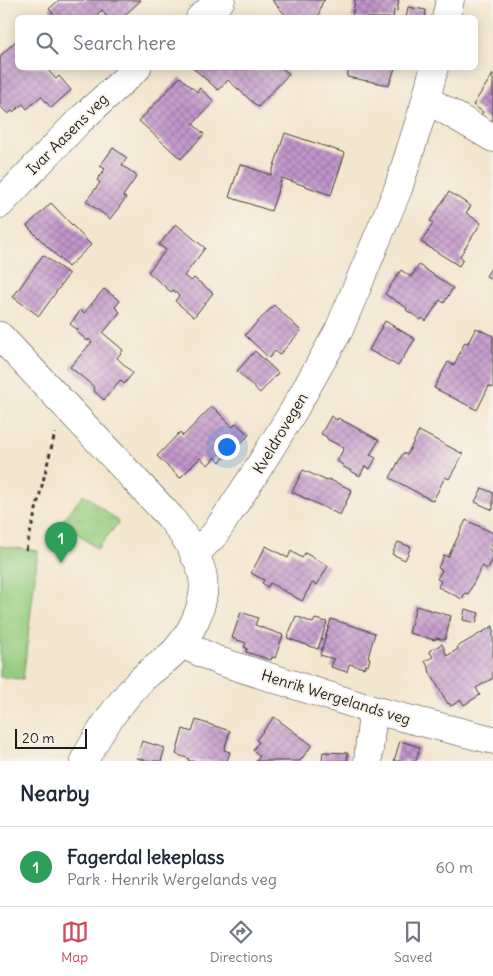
<!DOCTYPE html>
<meta charset="utf-8">
<style>
:root{--surface:#fff;--page:#f2f2f3;--text:#1f2937;--muted:#747a83;--line:#e0e1e3;--accent:#d1495b}
body{margin:0;font-family:Delius,sans-serif;background:var(--page);color:var(--text)}
.scale{position:absolute;left:15px;bottom:12px;width:72px;box-sizing:border-box;padding-left:5px;border:2px solid #1c1c1c;border-top:0;font-size:14px;line-height:18px;white-space:nowrap;color:#1c1c1c;-webkit-text-stroke:4px #f7f3e8;paint-order:stroke}
.you{position:absolute;left:226px;top:446px;width:18px;height:18px;margin:-12px;border:4px solid #fff;border-radius:50%;background:#1a73e8;box-shadow:0 0 0 8px #1a73e833}
.badge{display:grid;place-items:center;width:32px;height:32px;border-radius:50%;background:var(--accent);color:#fff;font-size:16px;font-weight:700}
.pin{position:absolute;translate:-50% -41px;filter:drop-shadow(0 1px 2px #0008)}
.pin::after{content:'';position:absolute;top:26px;width:18px;height:15px;background:inherit;clip-path:polygon(0 0,100% 0,50% 100%)}
.list{margin:0;padding:0;list-style:none}
h2{display:flex;justify-content:space-between;align-items:center;height:65px;margin:0;padding:0 20px;font-size:21px}
h2 small{font-size:16px;font-weight:400;color:var(--muted)}
.list li{display:grid;grid-template-columns:32px 1fr auto;gap:15px;align-items:center;box-sizing:border-box;height:80px;padding:0 20px;border-top:1px solid var(--line)}
.list b{display:block;font-size:19px;white-space:nowrap}
.list p{margin:0;font-size:16px;white-space:nowrap;color:var(--muted)}
.list em{font-size:16px;font-style:normal;color:var(--muted)}
.icon{flex:none;width:28px;height:28px;fill:none;stroke:currentColor;stroke-width:2;stroke-linecap:round;stroke-linejoin:round}
.map{position:relative;flex:none;width:493px;height:761px;overflow:hidden}
.search{position:absolute;background:var(--surface);box-shadow:0 2px 12px #0003;left:15px;right:15px;top:15px;height:55px;display:flex;align-items:center;gap:12px;box-sizing:border-box;padding:0 18px;border-radius:8px;color:var(--muted);font-size:19px}
.sheet{height:145px;background:var(--surface)}
nav{display:flex;justify-content:space-around;align-items:center;box-sizing:border-box;height:70px;border-top:1px solid var(--line);background:var(--surface);font-size:14px;color:var(--muted)}
nav a{display:grid;justify-items:center;gap:2px}
nav .on{color:var(--accent)}
.map>svg:first-child{display:block}
.grass{fill:url(#grass-tufts);stroke:#58744e}
.pitch{fill:#95cc7f;stroke:#58744e}
.building{fill:url(#building-cross-hatch)}
.lines{fill:none;stroke-linecap:round;stroke-linejoin:round}
.minor-casing{stroke:#3c3a37;stroke-width:29}
.path{stroke:#3c3a37;stroke-width:3;stroke-dasharray:4 4;stroke-linecap:butt}
.minor{stroke:#fff;stroke-width:28}
.labels{text-anchor:middle;dominant-baseline:central;stroke-width:4;stroke-linejoin:round;paint-order:stroke}
.street-label{font-size:15px;fill:#1c1c1c;stroke:#f7f3e8}
</style>
<div class="map">
<svg width="493" height="761" viewBox="0 0 493 761">
<defs>
<pattern id="grass-tufts" width="24" height="20" patternUnits="userSpaceOnUse" patternTransform="scale(1.25)"><rect width="24" height="20" fill="#95cc7f"/><path d="M3 7l-1-3M5 7V3M7 7l1-3M15 17l-1-3M17 17v-4M19 17l1-3" fill="none" stroke="#80af6d"/></pattern>
<pattern id="building-cross-hatch" width="8" height="8" patternUnits="userSpaceOnUse" patternTransform="scale(1.25)"><rect width="8" height="8" fill="#c296cb"/><path d="M0 0l8 8M0 8l8-8" fill="none" stroke="#9d7aa4"/></pattern>
</defs>
<rect width="100%" height="100%" fill="#f7f3e8"/>
<filter id="ink" filterUnits="userSpaceOnUse"><feTurbulence type="fractalNoise" baseFrequency=".02" numOctaves="2"/><feDisplacementMap in="SourceGraphic" scale="10" xChannelSelector="R" yChannelSelector="G"/><feConvolveMatrix kernelMatrix="1 2 1 2 8 2 1 2 1" color-interpolation-filters="sRGB"/></filter>
<filter id="wash" filterUnits="userSpaceOnUse"><feTurbulence type="fractalNoise" baseFrequency=".0096" numOctaves="4" result="noise"/><feDisplacementMap in="SourceGraphic" scale="20" xChannelSelector="R" yChannelSelector="G"/><feGaussianBlur stdDeviation="1.12" result="paint"/><feColorMatrix in="noise" values="0 0 0 0 0 0 0 0 0 0 0 0 0 0 0 0 0 1.4 0 .05"/><feComposite in="paint" operator="in"/></filter>
<g filter="url(#wash)">
<rect width="100%" height="100%" fill="#f3e6cf"/>
<path class="grass" d="M84,494l35,28 -22,27 -35,-28z"/>
<path class="pitch" d="M0,546l38,5 -15,128 -23,-2z"/>
<g id="blocks">
<path class="building" d="M59,0h82l-19,18h-14l-6,-8 -8,8h-37l-8,-9z
M272,0h53l-3,3 -4,15h-30z
M355,0h44l-2,11 -3,-1 -1,8h-41z
M408,7l18,3 -1,8h-19z
M18,39v29h28l10,11 3,-3 12,14 -20,18 -10,-12 -14,13 -4,-5 -10,8 -1,-1 -4,3 -8,-8v-50z
M193,68h89l7,6 -31,33 -30,-27 -10,10z
M349,68h46l-6,17 -42,-8z
M493,74v45l-1,2 -11,-6 2,-3 -10,-7z
M180,77l17,15 3,-4 14,13 -21,23 11,10 -23,25 -42,-38z
M285,133l60,20 -14,42 -49,-17 -11,33 -42,-14 11,-33 31,11z
M113,148l14,10 -5,7 15,11 -14,20 3,2 -16,21 -24,-18 14,-18 -3,-3 8,-11 -5,-3z
M449,192l22,14 -5,7 15,10 -21,33 3,3 -4,7 -38,-24 12,-19 -3,-2z
M51,203l40,42 -23,22 -41,-41z
M176,224l29,24 -21,28 7,5 3,-3 19,15 -19,24 -19,-16 4,-5 -6,-6 -2,2 -23,-20 18,-22 -7,-5z
M43,255l26,19 -30,42 -26,-19z
M419,265l34,23 -9,15 -4,-3 -14,21 -4,-3 -1,2 -15,-10 1,-2 -22,-14 16,-24 10,7z
M493,265v15l-7,-4z
M104,289l16,12 -5,6 5,5 -17,21 20,17 -6,8 16,15 -9,11 -4,-4 -16,20 -9,-8 -2,-6 -23,-19 22,-25 -3,-3 -1,2 -11,-9 1,-2 -8,-6 11,-14 3,3z
M274,305l27,26 -22,24 -4,-4 -6,7 -24,-23z
M385,321l30,18 -17,27 -29,-16z
M476,328l17,8v52l-4,-2 -12,24 -43,-22 14,-26 6,3 11,-23 3,1z
M255,351l23,22 -18,20 -23,-22z
M212,406l21,21 3,-4 13,12 -14,14 -6,-6 -5,5 5,4 -9,10 -5,-5 -7,8 -8,-7 -20,20 -23,-22 23,-24 3,4z
M331,416l6,4 1,-2 41,22 -9,15 6,3 -6,11 -5,-3 -5,10 -18,-10 1,-1 -6,-4 7,-13 -17,-9v-2l-6,-3z
M419,431l44,23 -14,25 -4,-2 -12,24 -43,-23 13,-25 4,2z
M303,470l24,11 1,-2 24,11 -12,25 -48,-23z
M482,488l11,5v17l-18,-8z
M466,520l27,13v10l-4,7 4,2v6l-5,11 -6,-3 -14,28 -3,-1 -3,6 -24,-12 3,-6 -4,-2 5,-9 -4,-2 6,-13 4,2z
M398,542l13,5 -6,13 -13,-6z
M266,546l22,12 3,-7 11,7 3,-5 23,13 -11,19 -5,-2 -10,18 -32,-18 -2,4 -6,-4 2,-3 -13,-7z
M416,606l35,10 -6,24 -9,-2 -1,2 -26,-7z
M465,609l14,4 -3,10 -13,-3z
M241,612l17,6 -3,7 28,10 -8,23 -3,-1 -1,3 -25,-8 1,-4 -3,-1 2,-4 -14,-5z
M296,616l17,7 2,-4 12,3 -9,27 -31,-11z
M331,619l44,14 -7,24 2,1 -2,8 -3,-1 -1,3 -15,-4 -2,8 -16,-5 3,-8 -14,-4z
M493,626v52l-17,10 4,7 -16,10 -3,-5 -10,6 -2,-3 -1,1 -19,-33h1l-5,-10 8,-4 -4,-6 13,-7 5,12 11,-7 -1,-2z
M274,717l38,28 -12,16h-44l4,-5 -7,-6 6,-8 -3,-2z
M196,720l34,11 -6,19 6,2 -3,9h-39l1,-2 -13,-5 7,-25 9,3z
M142,741l23,7 -4,13h-13l-11,-3z
M400,741l20,6 -4,14h-22z
M323,752l25,1 -1,8h-25z"/>
</g>
</g>
<g filter="url(#ink)">
<use href="#blocks" fill-opacity="0" stroke="#3c3a37" stroke-width="1"/>
<g class="lines">
<defs>
<path id="minor" d="M200,18l21,-18
M446,18l4,-18
M426,99l67,39
M0,204l77,-81 60,-55
M0,336l170,181c12,16 25,33 31,52 9,27 -7,61 -25,81 -10,11 -24,19 -35,30 -22,23 -42,52 -57,81
M194,555l20,-20 38,-57 42,-68 45,-80 59,-141 26,-82 10,-39
M182,644l37,17 154,49 120,30
M368,761l5,-51"/>
</defs>
<use href="#minor" class="minor-casing"/>
<path class="path" d="M26,550l29,-117"/>
<use href="#minor" class="minor"/>
</g>
</g>
<g class="labels">
<g class="street-label">
<text transform="translate(67 134) rotate(-45)">Ivar Aasens veg</text>
<text transform="translate(280 433) rotate(-59)">Kveldrovegen</text>
<text transform="translate(336 697) rotate(17)">Henrik Wergelands veg</text>
</g>
</g>
</svg>
<div class="scale">20 m</div>
<div class="you"></div>
<div class="pin badge" style="left:61px;top:563px;background:#2e9e5b">1</div>
<div class="search"><svg class="icon" aria-label="search" viewBox="0 0 24 24"><circle cx="10" cy="10" r="6"/><path d="M15 15l6 6"/></svg>Search here</div>
</div>
<section class="sheet">
<h2>Nearby<small></small></h2>
<ul class="list">
<li><span class="badge" style="background:#2e9e5b">1</span><div><b>Fagerdal lekeplass</b><p>Park · Henrik Wergelands veg</p></div><em>60 m</em></li>
</ul>
</section>
<nav>
<a class="on"><svg class="icon" aria-label="map" viewBox="0 0 24 24"><path d="M3 6l6-2 6 2 6-2v14l-6 2-6-2-6 2zM9 4v14M15 6v14"/></svg>Map</a>
<a><svg class="icon" aria-label="directions" viewBox="0 0 24 24"><path d="M12 3l9 9-9 9-9-9zM9 14v-3h6M13 9l2 2-2 2"/></svg>Directions</a>
<a><svg class="icon" aria-label="saved" viewBox="0 0 24 24"><path d="M7 4h10v16l-5-4-5 4z"/></svg>Saved</a>
</nav>
